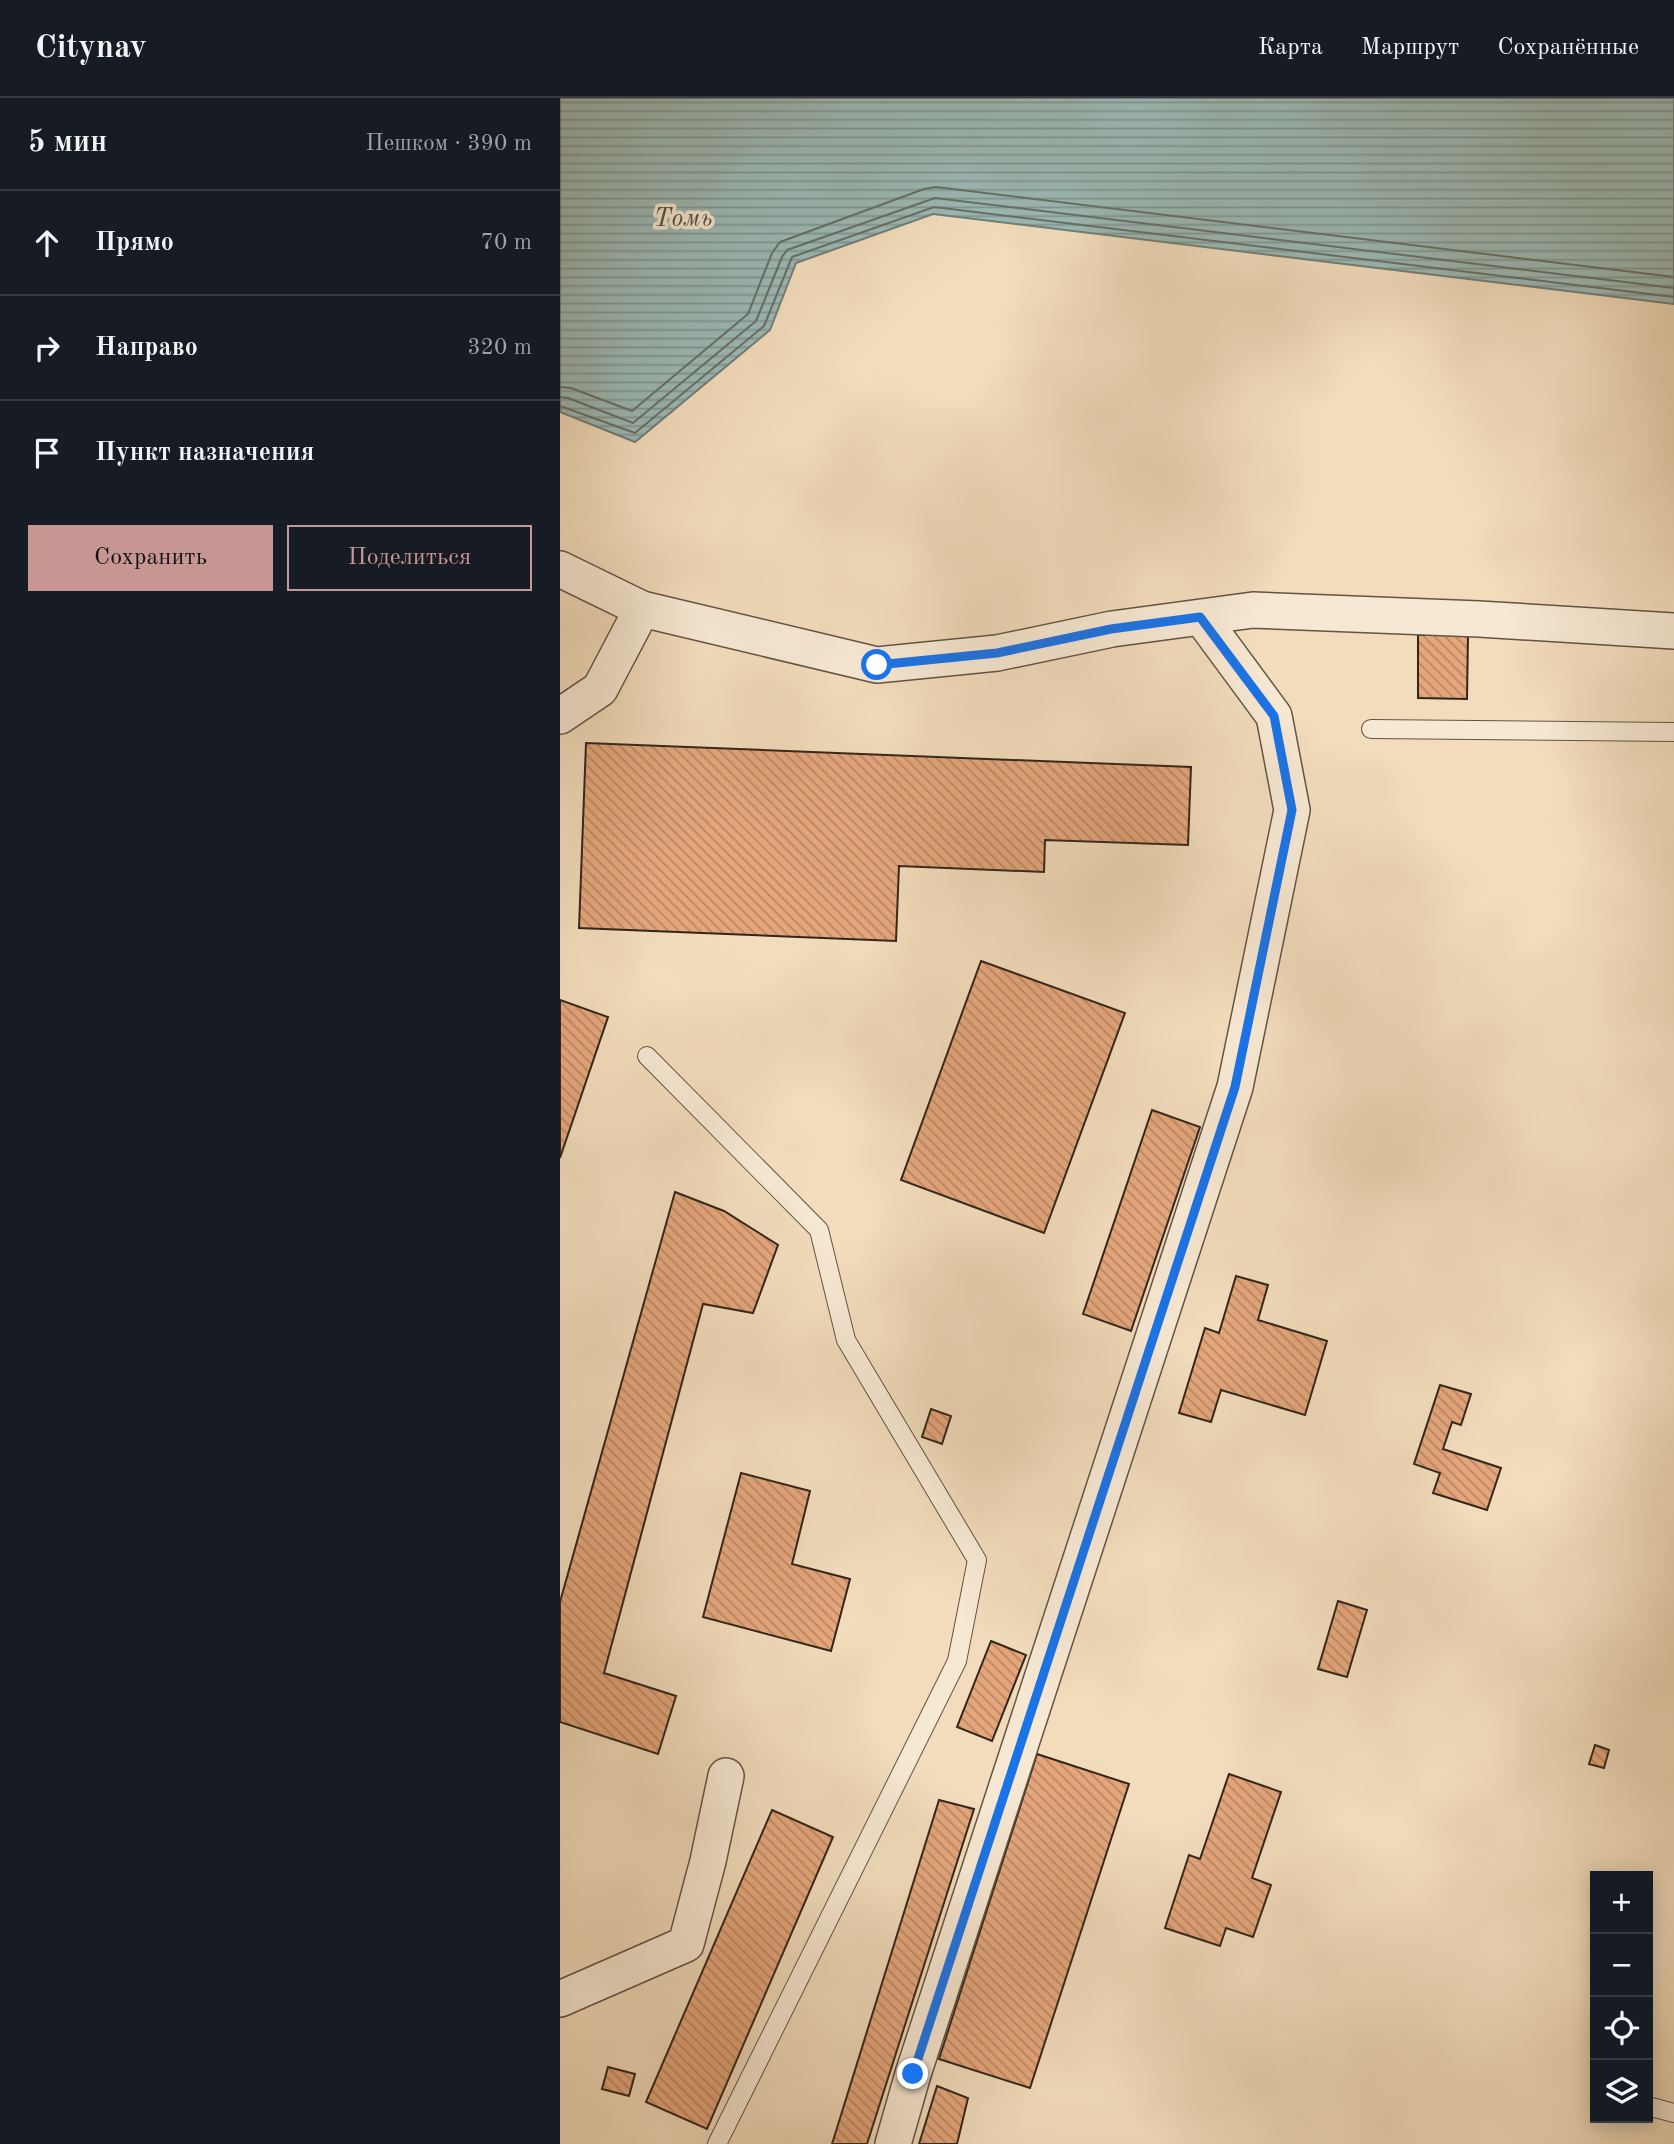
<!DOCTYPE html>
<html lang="ru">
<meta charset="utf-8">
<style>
:root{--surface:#171b24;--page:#242831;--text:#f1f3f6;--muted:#9ea1a6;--line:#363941;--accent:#c59692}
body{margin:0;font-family:"Old Standard TT",serif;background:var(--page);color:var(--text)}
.controls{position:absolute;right:21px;bottom:21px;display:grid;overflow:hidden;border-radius:0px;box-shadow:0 4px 18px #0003}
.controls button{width:63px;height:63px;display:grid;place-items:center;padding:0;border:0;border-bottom:2px solid var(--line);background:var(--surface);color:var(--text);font:35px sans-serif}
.stop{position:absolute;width:21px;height:21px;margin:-16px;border:5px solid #1a73e8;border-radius:50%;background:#fff}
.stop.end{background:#1a73e8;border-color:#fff;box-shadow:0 2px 7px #0008}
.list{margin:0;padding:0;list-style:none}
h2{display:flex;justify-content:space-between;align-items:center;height:91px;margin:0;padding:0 28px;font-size:30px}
h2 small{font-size:23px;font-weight:400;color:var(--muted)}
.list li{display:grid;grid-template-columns:46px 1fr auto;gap:21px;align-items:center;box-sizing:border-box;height:105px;padding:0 28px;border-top:2px solid var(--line)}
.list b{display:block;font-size:26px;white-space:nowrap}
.list em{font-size:23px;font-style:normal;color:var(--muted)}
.actions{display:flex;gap:14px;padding:21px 28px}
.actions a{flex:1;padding:16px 0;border:2px solid var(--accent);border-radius:0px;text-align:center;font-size:24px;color:var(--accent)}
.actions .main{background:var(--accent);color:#111}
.icon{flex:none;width:38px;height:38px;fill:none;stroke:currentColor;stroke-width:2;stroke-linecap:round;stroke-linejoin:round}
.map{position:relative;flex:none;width:1114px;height:2046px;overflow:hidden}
header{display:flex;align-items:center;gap:42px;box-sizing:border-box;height:98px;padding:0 35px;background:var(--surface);border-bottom:2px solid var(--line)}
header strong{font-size:33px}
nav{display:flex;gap:38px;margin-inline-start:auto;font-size:24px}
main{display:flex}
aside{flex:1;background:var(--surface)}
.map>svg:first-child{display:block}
.water{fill:url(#water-rules);stroke:#727f78;stroke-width:2}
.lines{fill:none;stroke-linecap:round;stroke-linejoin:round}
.shore{stroke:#677068;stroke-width:2}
.building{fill:url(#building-back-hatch);stroke:#32261b;stroke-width:2}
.service-casing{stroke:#625443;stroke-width:20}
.minor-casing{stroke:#625443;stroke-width:38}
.service{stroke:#f7e8d3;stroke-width:18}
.minor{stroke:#f7e8d3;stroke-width:35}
.route{stroke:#1a73e8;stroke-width:9}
.labels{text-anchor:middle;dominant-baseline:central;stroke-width:7;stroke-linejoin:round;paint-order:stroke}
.water-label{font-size:26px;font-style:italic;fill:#52524a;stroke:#f7e8d3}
</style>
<header>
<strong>Citynav</strong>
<nav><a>Карта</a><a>Маршрут</a><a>Сохранённые</a></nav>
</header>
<main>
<aside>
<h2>5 мин<small>Пешком · 390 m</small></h2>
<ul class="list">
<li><svg class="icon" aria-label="ahead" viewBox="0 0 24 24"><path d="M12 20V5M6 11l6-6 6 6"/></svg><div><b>Прямо</b></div><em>70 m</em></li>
<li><svg class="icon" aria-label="right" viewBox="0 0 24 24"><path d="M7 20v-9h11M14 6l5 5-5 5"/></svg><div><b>Направо</b></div><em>320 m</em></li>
<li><svg class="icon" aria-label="arrive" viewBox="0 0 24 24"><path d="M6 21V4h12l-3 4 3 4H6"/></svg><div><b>Пункт назначения</b></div></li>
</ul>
<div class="actions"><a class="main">Сохранить</a><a>Поделиться</a></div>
</aside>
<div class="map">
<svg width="1114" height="2046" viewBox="0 0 1114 2046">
<defs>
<pattern id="water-rules" width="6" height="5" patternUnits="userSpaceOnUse" patternTransform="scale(1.75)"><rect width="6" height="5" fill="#9cbab6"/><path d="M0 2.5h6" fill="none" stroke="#809793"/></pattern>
<pattern id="building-back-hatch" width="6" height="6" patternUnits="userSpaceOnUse" patternTransform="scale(1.75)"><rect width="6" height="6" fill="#e5a67c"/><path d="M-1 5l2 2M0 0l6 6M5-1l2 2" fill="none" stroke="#ba8765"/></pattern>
</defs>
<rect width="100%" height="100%" fill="#f2dcbc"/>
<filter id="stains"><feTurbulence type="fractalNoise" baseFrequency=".00286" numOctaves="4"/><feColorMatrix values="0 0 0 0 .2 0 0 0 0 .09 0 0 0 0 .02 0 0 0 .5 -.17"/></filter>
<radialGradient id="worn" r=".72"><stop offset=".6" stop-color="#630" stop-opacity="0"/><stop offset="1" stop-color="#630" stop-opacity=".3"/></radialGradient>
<path class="water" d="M0,0h1114v206l-741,-90 -137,49 -26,67 -135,112 -75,-30z"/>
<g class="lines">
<path class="shore" d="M0,289l11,1 61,23 116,-97 24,-61 8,-11 144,-53 12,-2 738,90
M0,299l8,1 65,25 123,-102 26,-64 5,-7 148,-52 739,90
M0,308l75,27 129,-107 28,-69 142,-50 740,90"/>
</g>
<path class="building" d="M858,537h50l-1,64 -49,-1z
M26,645l605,24 -3,78 -143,-5 -1,32 -145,-6 -3,75 -317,-13z
M421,863l144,52 -81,220 -143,-53z
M0,902l48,17 -48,141z
M592,1012l48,17 -69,204 -48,-17z
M115,1094l49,19 54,34 -25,68 -50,-9 -99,369 72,23 -18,58 -98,-32v-120z
M676,1178l32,9 -10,35 69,21 -22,74 -84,-25 -10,32 -32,-9 26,-85 14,5z
M880,1287l31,9 -10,31 -9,-3 -9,27 58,19 -14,42 -54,-17 7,-20 -26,-9z
M371,1311l20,7 -9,28 -20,-7z
M181,1375l69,18 -18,73 58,15 -19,72 -128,-34z
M778,1503l29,9 -20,67 -29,-8z
M431,1543l35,14 -34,86 -35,-14z
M1035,1647l14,5 -5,18 -15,-4z
M477,1656l92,30 -99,304 -91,-29z
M669,1676l52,18 -29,86 19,7 -18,52 -27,-9 -6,18 -55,-18 24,-73 11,4z
M379,1702l35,9 -107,335h-35z
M212,1712l61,27 -126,292 -61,-27z
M48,1969l27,7 -6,22 -27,-7z
M377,1988l31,12 -11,46h-38z"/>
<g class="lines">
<defs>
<path id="service" d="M811,631l303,3
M87,958l172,174 27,110 131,220 -20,101 -240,483
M1088,2008l26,7"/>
<path id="minor" d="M0,471l82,40 235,56 120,-12 115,-24 141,-19 226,9 195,12
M0,618l40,-27 42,-80
M0,1901l126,-55 22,-83 18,-85
M333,2046l20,-70 322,-987 57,-277 -18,-94 -73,-99"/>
</defs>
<use href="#service" class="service-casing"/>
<use href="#minor" class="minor-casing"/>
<use href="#service" class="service"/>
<use href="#minor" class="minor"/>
</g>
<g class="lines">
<path class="route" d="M317,567l120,-12 114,-24 89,-12 74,99 18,94 -57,277 -322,987"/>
</g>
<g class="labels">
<g class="water-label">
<text x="123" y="121">Томь</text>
</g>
</g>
<rect width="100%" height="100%" filter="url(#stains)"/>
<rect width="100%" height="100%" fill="url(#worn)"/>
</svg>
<div class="controls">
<button>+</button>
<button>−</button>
<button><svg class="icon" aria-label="locate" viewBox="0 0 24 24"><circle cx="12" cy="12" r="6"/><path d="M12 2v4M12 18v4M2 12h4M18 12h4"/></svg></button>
<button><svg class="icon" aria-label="layers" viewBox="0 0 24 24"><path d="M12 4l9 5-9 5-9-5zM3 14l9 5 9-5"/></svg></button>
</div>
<div class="stop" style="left:317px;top:567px"></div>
<div class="stop end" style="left:353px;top:1976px"></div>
</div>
</main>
